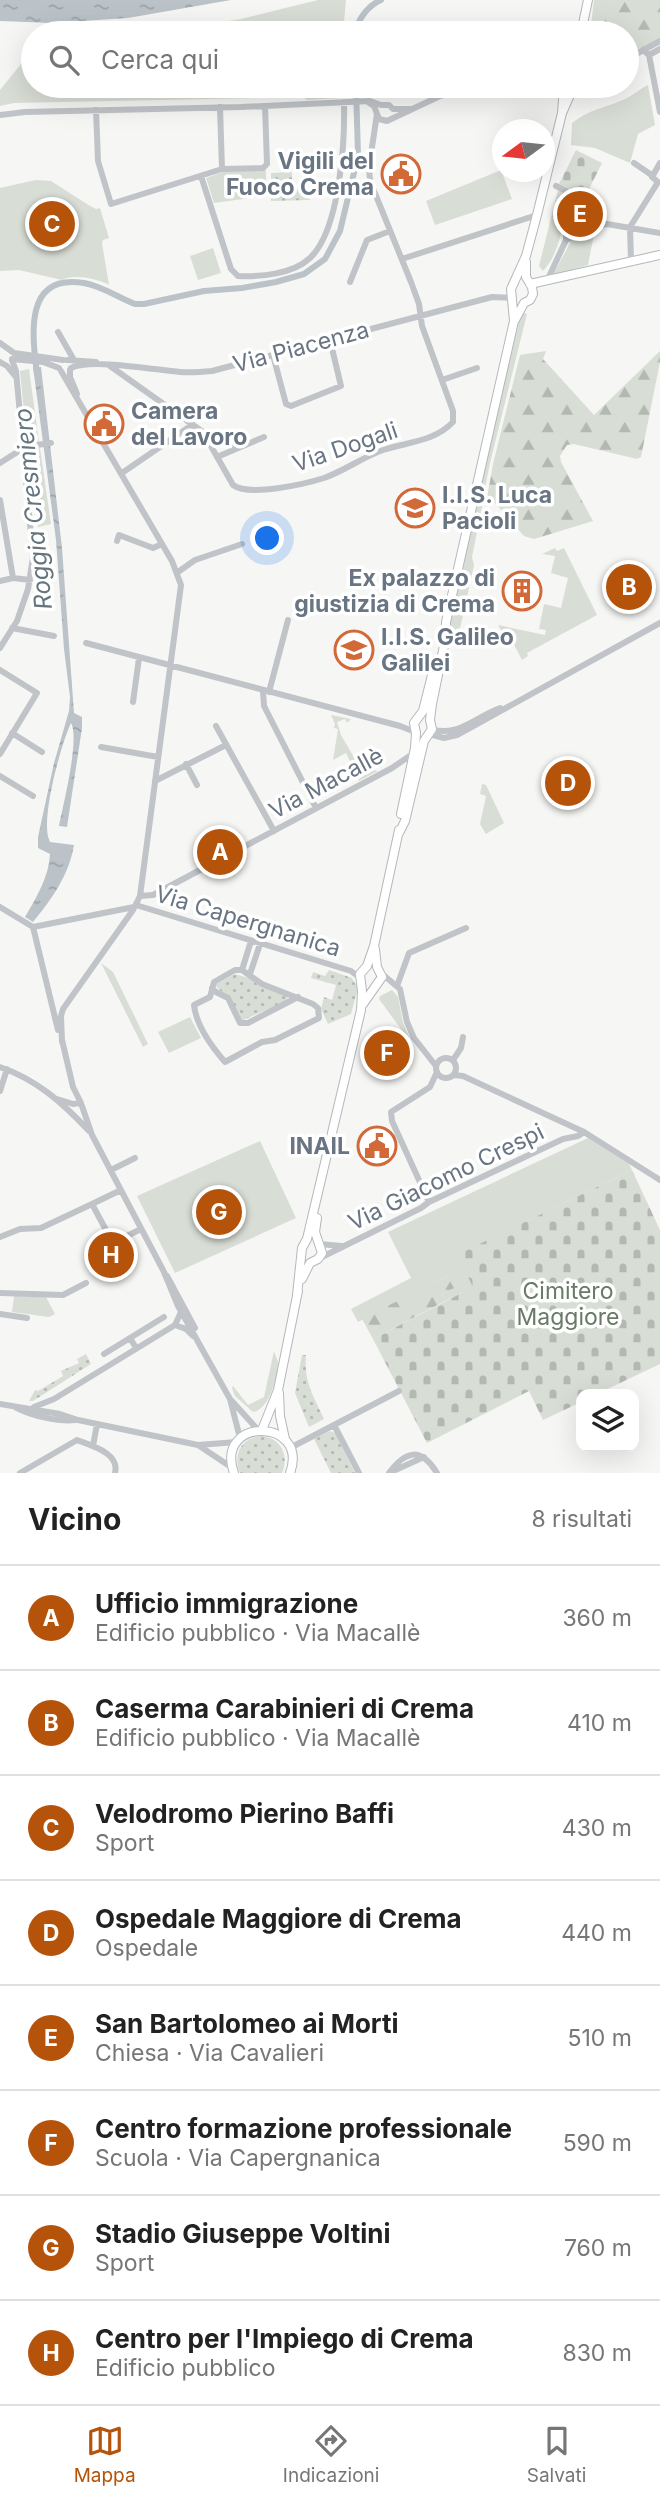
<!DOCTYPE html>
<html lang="it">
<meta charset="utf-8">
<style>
:root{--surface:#fff;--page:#f6f6f6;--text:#222;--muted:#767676;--line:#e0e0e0;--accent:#b45309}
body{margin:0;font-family:Inter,sans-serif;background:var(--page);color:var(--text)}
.controls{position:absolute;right:21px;bottom:21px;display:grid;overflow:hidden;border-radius:14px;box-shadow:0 7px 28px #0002}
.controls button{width:63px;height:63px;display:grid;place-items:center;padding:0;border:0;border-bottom:2px solid var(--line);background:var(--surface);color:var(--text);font:35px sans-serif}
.compass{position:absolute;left:492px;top:119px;width:63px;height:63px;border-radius:50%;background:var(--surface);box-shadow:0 7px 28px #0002;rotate:255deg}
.you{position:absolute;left:268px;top:539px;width:24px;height:24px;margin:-18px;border:5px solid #fff;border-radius:50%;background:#1a73e8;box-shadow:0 0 0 10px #1a73e833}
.badge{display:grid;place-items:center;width:46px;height:46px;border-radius:50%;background:var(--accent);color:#fff;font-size:23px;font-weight:700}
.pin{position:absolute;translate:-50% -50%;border:4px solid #fff;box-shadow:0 2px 7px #0006}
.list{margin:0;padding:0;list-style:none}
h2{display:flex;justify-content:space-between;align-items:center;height:91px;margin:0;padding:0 28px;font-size:30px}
h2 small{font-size:23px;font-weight:400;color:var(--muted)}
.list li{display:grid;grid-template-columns:46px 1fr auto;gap:21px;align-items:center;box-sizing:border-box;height:105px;padding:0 28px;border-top:2px solid var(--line)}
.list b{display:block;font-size:26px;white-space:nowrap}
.list p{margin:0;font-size:23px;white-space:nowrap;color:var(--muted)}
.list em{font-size:23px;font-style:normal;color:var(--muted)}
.icon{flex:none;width:38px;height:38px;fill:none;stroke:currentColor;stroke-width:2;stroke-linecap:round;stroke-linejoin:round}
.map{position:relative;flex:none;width:660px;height:1473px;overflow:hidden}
.search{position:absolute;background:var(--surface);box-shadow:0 7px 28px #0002;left:21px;right:21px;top:21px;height:77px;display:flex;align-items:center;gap:18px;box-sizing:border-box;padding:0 24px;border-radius:38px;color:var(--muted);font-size:26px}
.sheet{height:931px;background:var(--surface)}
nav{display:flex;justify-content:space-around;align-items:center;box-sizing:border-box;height:98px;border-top:2px solid var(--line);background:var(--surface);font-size:19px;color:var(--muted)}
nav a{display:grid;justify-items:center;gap:4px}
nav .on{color:var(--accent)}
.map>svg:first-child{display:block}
.green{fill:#d8ddd5}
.forest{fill:url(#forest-firs)}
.cemetery{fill:url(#cemetery-stones)}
.garden{fill:url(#garden-dots)}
.water{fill:url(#water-ripples)}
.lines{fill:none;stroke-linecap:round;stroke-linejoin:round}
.canal{stroke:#bbc3c9;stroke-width:6}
.major-casing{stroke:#b4b7bb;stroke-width:10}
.minor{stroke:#c0c3c7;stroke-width:6}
.major{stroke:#fff;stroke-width:8}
.labels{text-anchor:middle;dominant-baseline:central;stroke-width:7;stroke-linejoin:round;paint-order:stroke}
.poi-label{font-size:23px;font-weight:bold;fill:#697582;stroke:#fff;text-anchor:end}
.street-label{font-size:23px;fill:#697582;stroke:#fff}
.park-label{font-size:23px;fill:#697a67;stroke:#fff}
.water-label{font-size:24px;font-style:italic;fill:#64757e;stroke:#fff}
</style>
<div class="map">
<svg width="660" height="1473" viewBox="0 0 660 1473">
<defs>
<pattern id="forest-firs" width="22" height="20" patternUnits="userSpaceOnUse" patternTransform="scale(1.75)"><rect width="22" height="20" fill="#d8ddd5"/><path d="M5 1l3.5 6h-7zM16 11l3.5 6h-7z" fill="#b3b8b2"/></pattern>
<pattern id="cemetery-stones" width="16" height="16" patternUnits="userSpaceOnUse" patternTransform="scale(1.75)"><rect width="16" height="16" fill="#d8ddd5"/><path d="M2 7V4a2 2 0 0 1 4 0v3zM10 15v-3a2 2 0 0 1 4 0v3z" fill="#b3b8b2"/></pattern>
<pattern id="garden-dots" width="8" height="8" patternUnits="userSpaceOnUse" patternTransform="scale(1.75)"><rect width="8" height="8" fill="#d8ddd5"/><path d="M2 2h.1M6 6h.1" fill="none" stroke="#b3b8b2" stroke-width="1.8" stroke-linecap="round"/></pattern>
<pattern id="water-ripples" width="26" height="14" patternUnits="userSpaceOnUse" patternTransform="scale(1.75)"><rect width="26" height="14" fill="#bbc3c9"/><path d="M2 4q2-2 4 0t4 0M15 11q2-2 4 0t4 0" fill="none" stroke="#9ca3a9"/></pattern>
</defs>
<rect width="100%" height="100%" fill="#f6f7f4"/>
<path class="green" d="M318,0h28l-3,33h-186l84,-14z
M33,49v37h310v9l-4,3 -32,2 -3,-3 -290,6 -14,3v-16z
M648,85l7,40 -17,9 -8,29 -35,-15 -24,-3 1,-22c21,-16 36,-15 57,-26 7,-4 12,-9 19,-12z
M266,170v26l-52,7 -8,-25 20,-7z
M501,170l11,29 -77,26 -9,-24z
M36,180l15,1 39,25 6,3 4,-1 9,30 -6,2 -1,3 7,42c-13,-7 -36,-11 -47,-5l-43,-10 -19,1v-83z
M558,190l11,6c-7,27 -7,54 -26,75l-4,-5z
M595,229l-7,36 -35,10 18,-34z
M213,248l8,25 -23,7 -8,-24z
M521,312l6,2 -37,149 -7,35 -5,-1z
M29,369l10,73 -12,1 -7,-72z
M40,448l11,76 -13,3 -10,-78z
M477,500l6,2 -11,55 2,8 -17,77 -6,-4 -1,-17z
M555,548l2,3 7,-3 33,67 -70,38 1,3 -6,4 -14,-27 -4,2 -6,-10 47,10 1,-5 -7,-1 5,-25 17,4 7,-30 -17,-5 4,-17 -13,-2z
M331,715l20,4 -4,4 -2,-4 -8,3 4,13 18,31 19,5 -19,10 -13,-28 -13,7 5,-31 -4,-1 1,-4z
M482,784l4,1 18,38 -18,11 -6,-10 6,-28 -6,-2z
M101,963l12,9 35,72 -5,3z
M392,990l6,7 5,25 9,22 -33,-45 1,-3z
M190,1017l11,21 -32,15 -11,-21z
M588,1138l41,26 3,6 -174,85 16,32 -29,14 -3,-7 5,-18 -89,46 -7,-13 60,-31 -23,-46z
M260,1141l36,77 -121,55 -38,-77z
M14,1296l32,1 9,17 -6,3 -37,-5z
M274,1351c1,4 3,7 4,11 0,15 -9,48 -25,50l-18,-16 -3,-8 1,-2 15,19 16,-8z"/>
<path class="forest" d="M594,0h66v38l-33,17v-22h-37z
M546,351l-3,8 51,56 66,-64v11l-19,95 -4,2 -63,-15 -7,1 -7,11 1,6 32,59 -59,18 -10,-3 -31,-35 -6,-3 6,-34 27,-109z
M447,1276l7,12 -12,6 3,7 -72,38 -11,-20z"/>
<path class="cemetery" d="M576,150l26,13 -17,34 -26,-13z
M632,1170l28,60v134l-63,30h-16v8l-38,18 -14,-29 -102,52 -54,-104 100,-52 -16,-32z"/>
<path class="garden" d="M292,172v16h17l1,12 -39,1v-28z
M329,970l23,8 6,10 -7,26 -23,10 -7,-15 3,-12 8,3 4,-15 -25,-7 2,-6 12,4z
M235,974l14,4 12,9 24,7 3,2 -1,5 -46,20 -8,-17 -18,-19z
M86,1354l5,10 -58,37h-4l6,-11 3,1 25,-15 -2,-5 18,-8 -2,-4z
M302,1355h4c-2,29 7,39 18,64l-15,8 -14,-34z
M330,1431l5,2 20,40h-24l-17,-34z
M260,1436c20,1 30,18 22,37h-42c-7,-18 0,-34 20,-37z"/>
<path class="water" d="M0,0h231l-103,18 -77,5 -51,-2z
M33,367h8l21,181 12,165 8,4v11l-15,99 -8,-1c4,-21 21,-87 12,-103 -10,21 -32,100 -21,119l24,3c-5,30 -22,54 -41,77l-8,-5c11,-19 24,-40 25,-63l-12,-6v-11l16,-74 15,-52 1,-14 -6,-48 -8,-109z"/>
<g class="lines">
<path class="canal" d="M354,33c5,-14 13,-27 27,-33
M37,374c-5,-40 -13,-101 47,-91 18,3 35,15 51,21h9l60,-13 38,-3 34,-6 28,-8 21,-15 15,-28 18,-75 -2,-70"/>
<defs>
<path id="major" d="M581,33l7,-33
M563,111l10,-23 4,-2
M530,284l130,-29
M515,320l9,-17 6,-3 3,-6 -1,-7 -6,-10v-15
M401,814l14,-66 1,-15 -2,-10 9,-12 11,-44
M399,833l6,-12 19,-80 8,-12 -2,-9 2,-16 13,-63 1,-19 68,-301 -3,-32 15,-33 11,-41 25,-102 2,-27
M363,1004l19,-27 -5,-10 -2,-18
M302,1279l8,-16 8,-4 4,-6 -7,-21 2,-14
M297,1295l5,-47 5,-9 54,-229 1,-19 -2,-17 7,-8 7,-20 25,-116
M279,1393l1,23 5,23
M262,1430l16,-40 20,-99
M234,1473c-20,-57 76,-55 56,0"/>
</defs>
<use href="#major" class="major-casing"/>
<path class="minor" d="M643,50l6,5 11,57
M649,55l11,-6
M627,59l33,-18
M368,102l6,4 5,13 8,2 53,-25 35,-10
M220,107l2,62
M96,110l2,51 13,43 111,-35 41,-1 4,-4 -2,-58
M0,115l25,-3 216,-5 129,-6 11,4h8l4,4h19
M634,163l19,13
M201,176l30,93 7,7c23,1 55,-2 72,-18 30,-28 35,-117 34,-156
M566,240l29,-14 12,-2 53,9
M402,259l135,-44
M631,262l-1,-35 28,-45 -6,-5 8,-14
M547,281l19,-41v-13l10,-31 -20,-10
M350,282l17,-42 23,-9
M58,332l16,28
M0,343l14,10 49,7
M273,355l13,49 5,2 50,-20 -11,-46
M12,359l31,3 16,6
M67,360l29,2
M0,362l7,4 8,10
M110,366l93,66 30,53c16,12 72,-1 91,-7 20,-7 39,-21 59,-28 24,-8 51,-8 70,-28v-11l-31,-85 -3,-22 -8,-22 -41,-101 -1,-14 8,-53
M71,368c20,-10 84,2 109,4 11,1 22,0 32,-1l280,-74 21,1
M70,370v7l7,17
M61,371l111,190 9,24 -41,311 -7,14 -70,99 -2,7 1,26
M442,380l35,-12
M225,433l7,17
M22,447l29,-4
M217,457l47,-20
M0,463l22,-14
M122,473l70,-48
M0,500l13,78
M117,541l2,-6 34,13 9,-4
M178,572l17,-12 47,-16
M0,581l13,-3 17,2
M12,628l42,8
M86,643l314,83 15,6
M0,648l17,-27 11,-32 5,-32 -17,-186 -4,-11
M0,670l37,23 -37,61
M263,691l1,15 52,102
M269,692l19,-72
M133,702l6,-44
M216,726l58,105
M432,729c26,9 45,-13 68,-21
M12,733l30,19
M429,734l15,4 13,-3 203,-112
M101,747l57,10
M186,764l11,21
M0,776l33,20
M155,781l71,-36
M140,896l13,-1 239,-127 22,-15
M136,905l215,66 9,7
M0,907l33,20
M33,927l25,103
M33,927l101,-20
M235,970h7l20,14 51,20 5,4 1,10 -44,22 -13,2 -37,20c-13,-15 -29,-37 -31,-57l16,-8 4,-15z
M242,970l9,-29
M381,973l19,16 7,33 7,16 22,28
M250,974l10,-30
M397,986l12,-33 57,-25
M212,988l4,4 12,6 12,25h8l50,-26
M62,1040l11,47 8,16
M436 1068a10 10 0 1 1 20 0a10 10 0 1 1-20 0Z
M453,1060l8,-12 2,-11
M0,1067c36,12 63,36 89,64
M454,1075l9,1 121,56 76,48
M0,1091l7,-22
M57,1099l16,5 6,-1 3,3 10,29 72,137 14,34 52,93 10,39
M111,1170l24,-12
M429,1202l-37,-81 -1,-9 39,-25 7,-15
M92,1204l29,-14
M0,1237l20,-8 21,-1 51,-24 21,39 28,-14
M320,1244l21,2
M318,1259l103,-51 8,-6 134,-63 15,-3 6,-4
M167,1276l28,52
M0,1293l63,2 23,-12
M0,1314l27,4
M175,1325l11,4 7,7
M130,1338l34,-21
M104,1354l26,-16 6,10
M231,1400l27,30
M0,1404l60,10 18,6 120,25 33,22
M15,1407c17,9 43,15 61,13
M34,1407l20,-8 121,-74 6,-13
M334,1425l25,48
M198,1445l39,-3
M93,1446l4,-22
M290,1448l109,-57
M391,1472l33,-15
M20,1473l57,-33c15,6 43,13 38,33
M389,1473c17,-23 32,-26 48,0"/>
<use href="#major" class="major"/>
</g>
<defs>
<symbol id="civic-ring" viewBox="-11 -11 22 22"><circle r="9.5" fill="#fff" stroke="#d26938" stroke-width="1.5"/><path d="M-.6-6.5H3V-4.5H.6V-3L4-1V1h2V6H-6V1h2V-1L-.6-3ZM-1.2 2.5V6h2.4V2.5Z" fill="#d26938"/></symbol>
<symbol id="school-ring" viewBox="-11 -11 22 22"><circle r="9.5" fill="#fff" stroke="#d26938" stroke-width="1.5"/><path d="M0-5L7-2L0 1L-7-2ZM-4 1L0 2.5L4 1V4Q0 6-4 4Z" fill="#d26938"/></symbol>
<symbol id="building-ring" viewBox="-11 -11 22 22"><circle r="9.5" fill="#fff" stroke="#d26938" stroke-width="1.5"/><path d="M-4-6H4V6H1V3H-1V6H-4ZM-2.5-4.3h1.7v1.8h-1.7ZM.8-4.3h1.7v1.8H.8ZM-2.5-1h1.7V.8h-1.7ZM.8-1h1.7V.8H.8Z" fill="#d26938"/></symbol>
</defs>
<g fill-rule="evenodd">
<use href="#civic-ring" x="379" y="152" width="44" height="44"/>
<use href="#civic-ring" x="82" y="402" width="44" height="44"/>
<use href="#school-ring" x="393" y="486" width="44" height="44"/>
<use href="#building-ring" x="500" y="569" width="44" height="44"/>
<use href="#school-ring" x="332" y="628" width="44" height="44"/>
<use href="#civic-ring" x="355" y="1124" width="44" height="44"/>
</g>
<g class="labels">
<g class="poi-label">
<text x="374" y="161">Vigili del<tspan x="374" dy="26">Fuoco Crema</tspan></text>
<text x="131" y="411" text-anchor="start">Camera<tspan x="131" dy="26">del Lavoro</tspan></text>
<text x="442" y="495" text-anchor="start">I.I.S. Luca<tspan x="442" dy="26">Pacioli</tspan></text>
<text x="495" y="578">Ex palazzo di<tspan x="495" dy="26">giustizia di Crema</tspan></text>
<text x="381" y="637" text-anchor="start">I.I.S. Galileo<tspan x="381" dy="26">Galilei</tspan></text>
<text x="350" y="1146">INAIL</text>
</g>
<g class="street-label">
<text transform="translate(301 347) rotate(-15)">Via Piacenza</text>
<text transform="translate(345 447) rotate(-19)">Via Dogali</text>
<text transform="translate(326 783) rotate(-28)">Via Macallè</text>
<text transform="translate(248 921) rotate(17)">Via Capergnanica</text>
<text transform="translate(446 1177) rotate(-26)">Via Giacomo Crespi</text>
</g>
<g class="park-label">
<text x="568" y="1291">Cimitero<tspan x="568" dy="26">Maggiore</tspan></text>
</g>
<g class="water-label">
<text transform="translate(33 509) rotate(-96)">Roggia Cresmiero</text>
</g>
</g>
</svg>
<div class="controls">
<button><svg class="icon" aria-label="layers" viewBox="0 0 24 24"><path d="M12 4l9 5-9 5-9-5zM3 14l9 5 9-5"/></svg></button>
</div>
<svg class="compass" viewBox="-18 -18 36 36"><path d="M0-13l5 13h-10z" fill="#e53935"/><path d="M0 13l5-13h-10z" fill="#767676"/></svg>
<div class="you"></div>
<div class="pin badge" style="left:220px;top:852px">A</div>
<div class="pin badge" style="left:629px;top:587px">B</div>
<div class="pin badge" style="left:52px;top:224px">C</div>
<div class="pin badge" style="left:568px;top:783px">D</div>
<div class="pin badge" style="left:580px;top:214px">E</div>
<div class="pin badge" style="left:387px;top:1053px">F</div>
<div class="pin badge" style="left:219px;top:1212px">G</div>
<div class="pin badge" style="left:111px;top:1255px">H</div>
<div class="search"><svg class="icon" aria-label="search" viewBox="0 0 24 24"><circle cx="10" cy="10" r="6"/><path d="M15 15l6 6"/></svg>Cerca qui</div>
</div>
<section class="sheet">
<h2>Vicino<small>8 risultati</small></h2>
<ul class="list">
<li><span class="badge">A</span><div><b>Ufficio immigrazione</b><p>Edificio pubblico · Via Macallè</p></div><em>360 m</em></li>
<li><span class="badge">B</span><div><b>Caserma Carabinieri di Crema</b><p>Edificio pubblico · Via Macallè</p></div><em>410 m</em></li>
<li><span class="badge">C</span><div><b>Velodromo Pierino Baffi</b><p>Sport</p></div><em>430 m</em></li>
<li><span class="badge">D</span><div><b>Ospedale Maggiore di Crema</b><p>Ospedale</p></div><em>440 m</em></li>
<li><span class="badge">E</span><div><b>San Bartolomeo ai Morti</b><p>Chiesa · Via Cavalieri</p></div><em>510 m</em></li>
<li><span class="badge">F</span><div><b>Centro formazione professionale</b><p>Scuola · Via Capergnanica</p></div><em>590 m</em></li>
<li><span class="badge">G</span><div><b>Stadio Giuseppe Voltini</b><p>Sport</p></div><em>760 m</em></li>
<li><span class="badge">H</span><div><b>Centro per l'Impiego di Crema</b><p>Edificio pubblico</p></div><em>830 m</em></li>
</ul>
</section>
<nav>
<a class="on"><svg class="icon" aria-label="map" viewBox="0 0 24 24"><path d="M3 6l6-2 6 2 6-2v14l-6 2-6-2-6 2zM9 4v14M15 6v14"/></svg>Mappa</a>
<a><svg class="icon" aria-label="directions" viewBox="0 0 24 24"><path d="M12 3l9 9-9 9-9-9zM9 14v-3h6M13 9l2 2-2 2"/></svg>Indicazioni</a>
<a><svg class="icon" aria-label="saved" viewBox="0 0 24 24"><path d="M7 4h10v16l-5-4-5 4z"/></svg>Salvati</a>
</nav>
